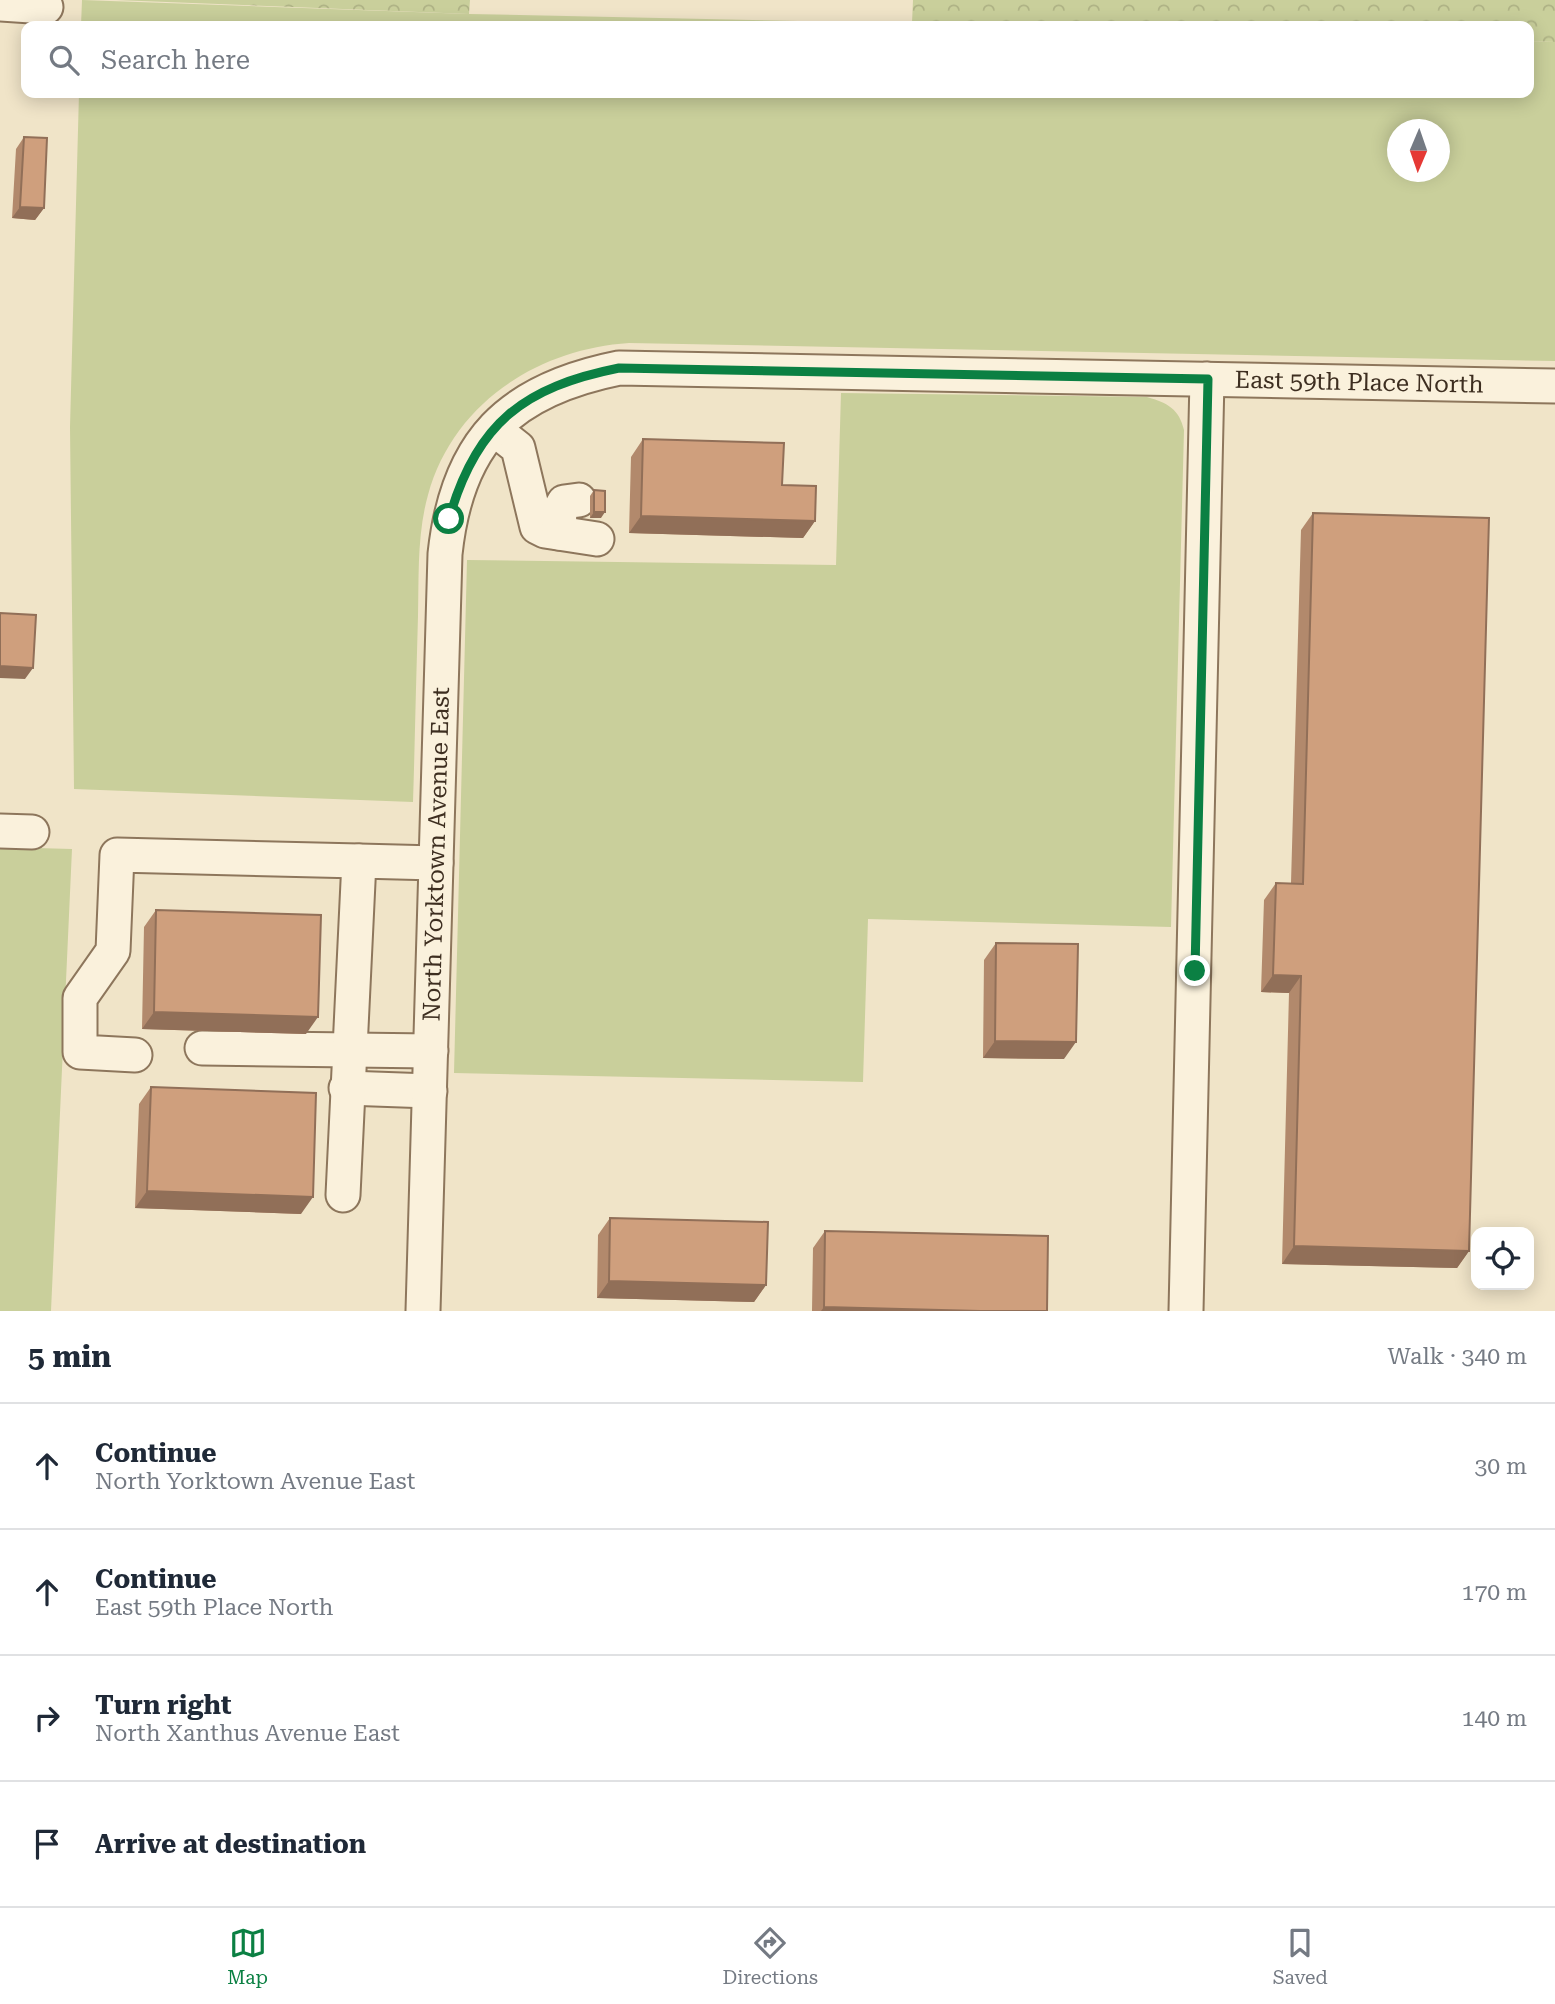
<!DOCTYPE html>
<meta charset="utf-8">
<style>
:root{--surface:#fff;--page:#f6f6f7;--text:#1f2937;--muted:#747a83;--line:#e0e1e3;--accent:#0b8043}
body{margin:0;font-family:"Roboto Serif",serif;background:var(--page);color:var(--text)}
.controls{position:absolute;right:21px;bottom:21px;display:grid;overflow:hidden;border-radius:14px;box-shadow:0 4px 18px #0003}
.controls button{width:63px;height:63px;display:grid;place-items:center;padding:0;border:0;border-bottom:2px solid var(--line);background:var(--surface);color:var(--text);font:35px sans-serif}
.compass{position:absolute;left:1387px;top:119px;width:63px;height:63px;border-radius:50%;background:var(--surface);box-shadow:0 4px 18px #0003;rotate:182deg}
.stop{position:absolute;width:21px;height:21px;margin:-16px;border:5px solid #0b8043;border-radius:50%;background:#fff}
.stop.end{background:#0b8043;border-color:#fff;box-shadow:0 2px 7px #0008}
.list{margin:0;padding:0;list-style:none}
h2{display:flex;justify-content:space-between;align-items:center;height:91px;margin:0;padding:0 28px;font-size:30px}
h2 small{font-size:23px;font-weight:400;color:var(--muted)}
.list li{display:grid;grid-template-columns:46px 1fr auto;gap:21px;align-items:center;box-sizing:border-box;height:126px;padding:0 28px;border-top:2px solid var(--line)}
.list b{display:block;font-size:26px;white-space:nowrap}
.list p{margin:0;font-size:23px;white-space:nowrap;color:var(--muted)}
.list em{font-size:23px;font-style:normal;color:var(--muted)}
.icon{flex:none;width:38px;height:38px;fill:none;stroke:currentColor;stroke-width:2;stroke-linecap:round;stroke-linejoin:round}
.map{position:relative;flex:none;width:1555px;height:1311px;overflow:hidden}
.search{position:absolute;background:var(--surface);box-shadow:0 4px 18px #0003;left:21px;right:21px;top:21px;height:77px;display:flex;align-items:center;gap:18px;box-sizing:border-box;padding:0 24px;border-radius:14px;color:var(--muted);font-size:26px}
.sheet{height:595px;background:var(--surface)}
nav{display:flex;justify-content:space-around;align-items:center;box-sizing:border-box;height:98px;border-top:2px solid var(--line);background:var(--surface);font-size:19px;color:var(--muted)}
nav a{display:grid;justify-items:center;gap:4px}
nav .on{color:var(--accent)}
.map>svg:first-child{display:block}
.green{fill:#c9cf9b;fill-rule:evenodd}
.forest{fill:url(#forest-crowns)}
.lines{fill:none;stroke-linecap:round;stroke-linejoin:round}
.minor-casing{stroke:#8d765c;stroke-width:37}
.minor{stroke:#faf1dc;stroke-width:33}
.wall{fill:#b2896c}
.shaded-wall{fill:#916f58}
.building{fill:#cf9f7d;stroke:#916f58;stroke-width:2}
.route{stroke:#0b8043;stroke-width:9}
.labels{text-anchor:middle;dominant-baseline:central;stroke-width:6;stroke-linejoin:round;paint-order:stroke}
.street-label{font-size:24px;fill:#3d2e20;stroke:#f7eed8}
</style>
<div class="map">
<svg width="1555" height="1311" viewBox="0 0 1555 1311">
<defs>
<pattern id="forest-crowns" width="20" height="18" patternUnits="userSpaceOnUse" patternTransform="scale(1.75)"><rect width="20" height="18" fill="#c9cf9b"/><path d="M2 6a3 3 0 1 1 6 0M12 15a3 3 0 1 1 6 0" fill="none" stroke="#aeb285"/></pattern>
</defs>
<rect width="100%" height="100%" fill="#f0e4c8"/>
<path class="green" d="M82,0l387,14 567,12h-955z
M1529,41l26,1v319l-926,-18c-91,6 -176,60 -201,152 -11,39 -9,81 -10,121 -2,62 -3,124 -5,186l-339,-13 -4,-362 9,-334h1450zM1398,130h42v42h-42z
M841,393l306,4c21,6 32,12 37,33l-13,497 -303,-8 -5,163 -409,-9 13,-513 369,5z
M0,847l72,2 -21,462h-51z"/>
<path class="forest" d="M116,0h354l-1,14z
M913,0h642v42l-26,-1v-15h-493l-124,-3z"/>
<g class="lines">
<defs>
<g id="minor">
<path d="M0,4l46,3"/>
<path d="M494,429l24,19 19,79 8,4 52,8"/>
<path d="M559,533l1,-24 4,-7 15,-2"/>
<path d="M0,831l32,1"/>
<path d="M202,1048l229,3"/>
<path d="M135,1055l-55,-3v-54l33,-47 4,-96 242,6"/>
<path d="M346,1088l84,3"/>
<path d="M343,1195l16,-334 77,2"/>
<path id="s1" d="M423,1311l22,-757c12,-113 64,-164 174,-186l936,18"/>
<path d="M1186,1311l21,-932"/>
</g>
</defs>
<use href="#minor" class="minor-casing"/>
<use href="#minor" class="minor"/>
</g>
<path class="wall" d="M24,137l20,71 -9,12 -23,-2 4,-69z
M643,439l139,46 33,36 -12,17 -174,-5 2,-76z
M594,490l7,28h-11v-22z
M1313,513l156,738 -12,17 -175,-4 7,-271 -28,-1 3,-92 12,-17h15l10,-353z
M156,910l150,124 -164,-5 2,-102z
M996,943l68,116 -81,-1 1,-98z
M151,1087l150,127 -166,-6 4,-104z
M610,1218l156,67 -12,17 -157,-4 1,-63z
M825,1231l222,80h-235l1,-63z"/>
<path class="shaded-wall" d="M20,207l24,1 -9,12 -23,-2z
M594,512h11l-4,6h-11z
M641,516l174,5 -12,17 -174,-5z
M0,666l33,2 -8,11 -25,-1z
M1273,975l28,1 -12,17 -28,-1z
M154,1012l164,5 -12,17 -164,-5z
M995,1041l81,1 -12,17 -81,-1z
M147,1191l166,6 -12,17 -166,-6z
M1294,1246l175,5 -12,17 -175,-4z
M609,1281l157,4 -12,17 -157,-4z
M824,1307l156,4h-159z"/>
<path class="building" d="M24,137l23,1 -3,70 -24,-1z
M643,439l141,4 -2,42 34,1 -1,35 -174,-5z
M594,490l11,1v21h-11z
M1313,513l176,5 -20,733 -175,-5 7,-270 -28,-1 3,-92 27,1z
M0,613l36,2 -3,53 -33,-2z
M156,910l165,5 -3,102 -164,-5z
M996,943l82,1 -2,98 -81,-1z
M151,1087l165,6 -3,104 -166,-6z
M610,1218l158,4 -2,63 -157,-4z
M825,1231l223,5 -1,75h-67l-156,-4z"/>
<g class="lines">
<path class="route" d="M449,519c27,-96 75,-132 170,-151l589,11 -13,592"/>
</g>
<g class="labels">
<g class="street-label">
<text stroke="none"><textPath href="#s1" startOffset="1776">East 59th Place North</textPath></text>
<text stroke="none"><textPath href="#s1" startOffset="457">North Yorktown Avenue East</textPath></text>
</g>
</g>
</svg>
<div class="controls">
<button><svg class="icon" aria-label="locate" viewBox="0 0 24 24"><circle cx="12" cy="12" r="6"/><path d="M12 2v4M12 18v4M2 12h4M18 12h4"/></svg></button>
</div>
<svg class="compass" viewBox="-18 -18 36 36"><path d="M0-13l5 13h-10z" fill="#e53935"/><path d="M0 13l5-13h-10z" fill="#747a83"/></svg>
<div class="stop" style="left:449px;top:519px"></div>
<div class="stop end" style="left:1195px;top:971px"></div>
<div class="search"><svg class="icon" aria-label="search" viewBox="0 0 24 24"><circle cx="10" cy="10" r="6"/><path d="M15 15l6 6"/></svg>Search here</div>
</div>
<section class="sheet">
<h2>5 min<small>Walk · 340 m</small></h2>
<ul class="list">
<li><svg class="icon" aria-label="ahead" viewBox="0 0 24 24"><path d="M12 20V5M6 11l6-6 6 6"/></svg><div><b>Continue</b><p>North Yorktown Avenue East</p></div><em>30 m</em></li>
<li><svg class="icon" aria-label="ahead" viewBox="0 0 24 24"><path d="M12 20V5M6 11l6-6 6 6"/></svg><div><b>Continue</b><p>East 59th Place North</p></div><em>170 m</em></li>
<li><svg class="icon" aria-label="right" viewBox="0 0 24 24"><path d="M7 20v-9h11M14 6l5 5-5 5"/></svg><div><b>Turn right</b><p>North Xanthus Avenue East</p></div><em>140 m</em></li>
<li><svg class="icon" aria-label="arrive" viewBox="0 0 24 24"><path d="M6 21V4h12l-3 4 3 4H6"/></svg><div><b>Arrive at destination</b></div></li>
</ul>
</section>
<nav>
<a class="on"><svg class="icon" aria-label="map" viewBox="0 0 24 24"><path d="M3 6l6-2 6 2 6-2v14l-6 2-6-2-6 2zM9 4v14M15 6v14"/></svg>Map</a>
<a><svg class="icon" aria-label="directions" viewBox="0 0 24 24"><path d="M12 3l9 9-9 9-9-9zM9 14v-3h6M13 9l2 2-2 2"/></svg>Directions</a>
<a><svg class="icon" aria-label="saved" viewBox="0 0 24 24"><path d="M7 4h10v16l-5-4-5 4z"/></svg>Saved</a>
</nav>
